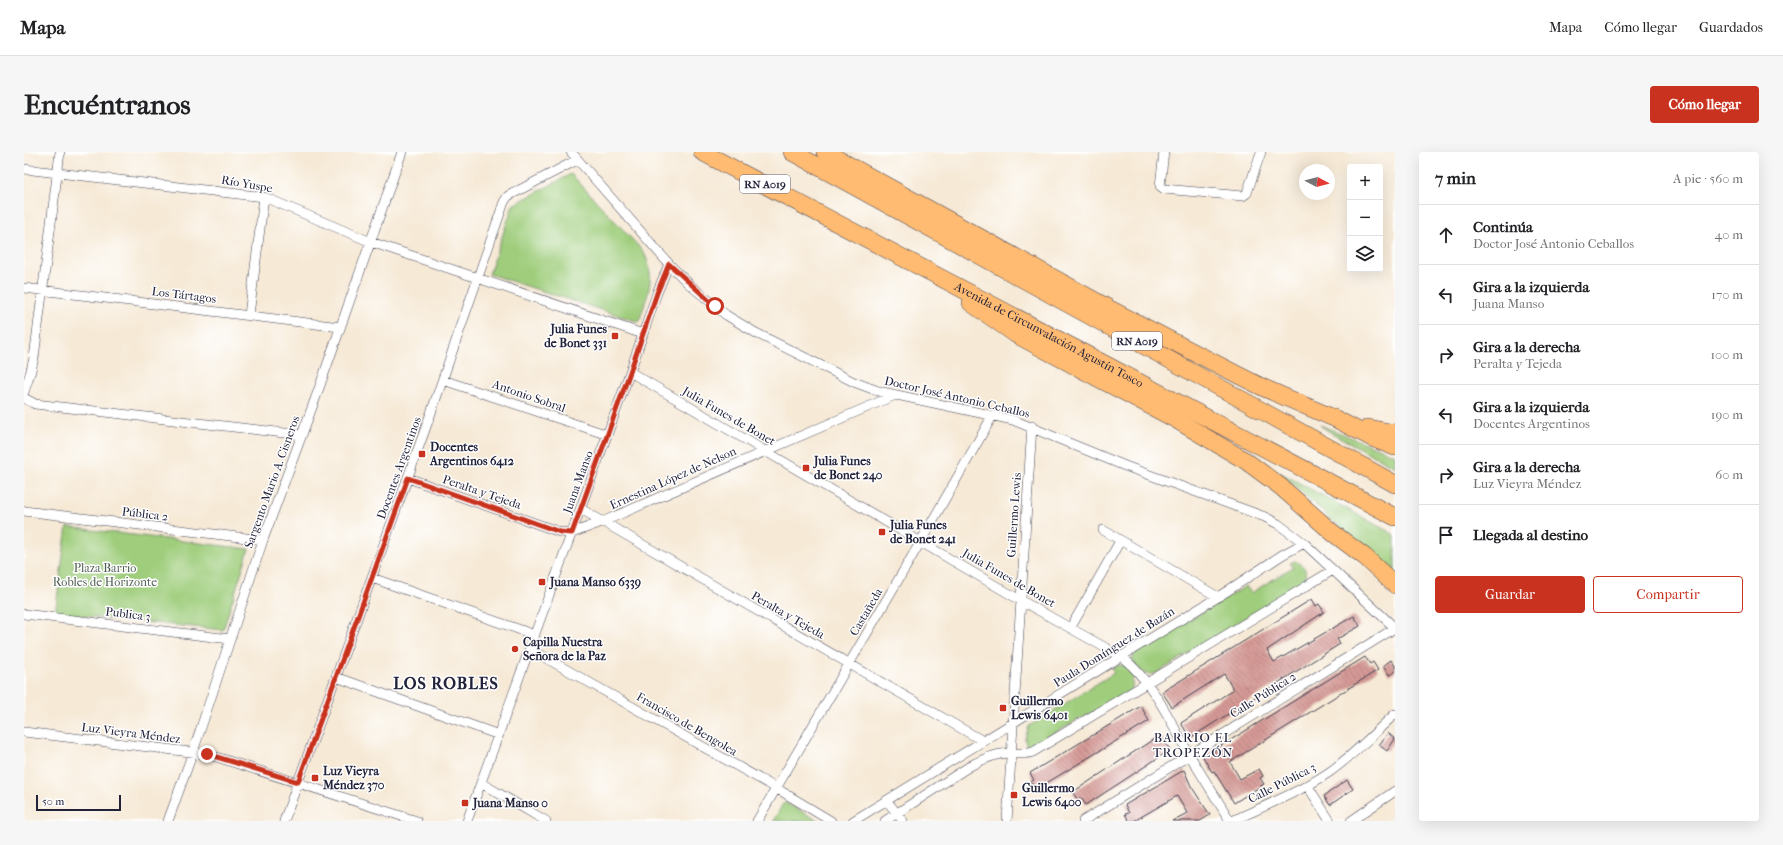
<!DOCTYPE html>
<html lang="es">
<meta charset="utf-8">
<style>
:root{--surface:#fff;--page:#f6f6f6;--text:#202124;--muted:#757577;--line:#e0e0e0;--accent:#c8321e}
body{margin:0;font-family:"IM FELL French Canon",serif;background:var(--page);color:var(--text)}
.controls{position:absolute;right:12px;top:12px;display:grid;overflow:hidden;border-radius:4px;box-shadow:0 4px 16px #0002}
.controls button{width:36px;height:36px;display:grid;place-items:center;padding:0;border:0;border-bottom:1px solid var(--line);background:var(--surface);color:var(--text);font:20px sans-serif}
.compass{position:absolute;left:1275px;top:12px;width:36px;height:36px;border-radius:50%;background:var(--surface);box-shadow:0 4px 16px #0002;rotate:97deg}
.scale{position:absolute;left:12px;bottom:10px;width:85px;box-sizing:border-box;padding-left:4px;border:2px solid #22223b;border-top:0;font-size:11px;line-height:14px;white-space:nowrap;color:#22223b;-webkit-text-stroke:3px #fff;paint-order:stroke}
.stop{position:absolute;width:12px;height:12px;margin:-9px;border:3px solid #c8321e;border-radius:50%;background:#fff}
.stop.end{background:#c8321e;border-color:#fff;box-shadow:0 1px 4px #0008}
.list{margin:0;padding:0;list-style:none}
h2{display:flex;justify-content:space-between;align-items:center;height:52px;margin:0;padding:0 16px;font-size:17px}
h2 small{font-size:13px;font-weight:400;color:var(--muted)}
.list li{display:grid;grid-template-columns:26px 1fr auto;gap:12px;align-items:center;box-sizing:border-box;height:60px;padding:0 16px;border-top:1px solid var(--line)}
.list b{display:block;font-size:15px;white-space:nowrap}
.list p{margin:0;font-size:13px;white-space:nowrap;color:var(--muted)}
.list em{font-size:13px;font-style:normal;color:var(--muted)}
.actions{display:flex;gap:8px;padding:12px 16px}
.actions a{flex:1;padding:9px 0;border:1px solid var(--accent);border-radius:4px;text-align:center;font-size:14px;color:var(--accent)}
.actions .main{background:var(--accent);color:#fff}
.icon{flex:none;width:22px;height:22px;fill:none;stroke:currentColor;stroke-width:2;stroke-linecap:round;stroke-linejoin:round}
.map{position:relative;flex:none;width:1371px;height:669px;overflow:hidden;border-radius:4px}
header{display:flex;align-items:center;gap:24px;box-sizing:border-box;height:56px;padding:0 20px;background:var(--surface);border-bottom:1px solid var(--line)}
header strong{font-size:19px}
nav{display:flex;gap:22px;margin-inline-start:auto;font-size:14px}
.intro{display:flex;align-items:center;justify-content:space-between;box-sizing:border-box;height:96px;padding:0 24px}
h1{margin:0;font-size:28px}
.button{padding:10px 18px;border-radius:4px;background:var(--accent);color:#fff;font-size:14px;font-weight:700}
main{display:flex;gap:24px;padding:0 24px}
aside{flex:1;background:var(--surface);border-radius:4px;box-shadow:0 4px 16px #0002}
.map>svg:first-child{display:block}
.green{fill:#9fcd7b;stroke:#60785b}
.building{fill:url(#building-back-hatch)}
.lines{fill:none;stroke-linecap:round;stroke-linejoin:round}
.minor-casing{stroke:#424052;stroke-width:10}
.motorway-casing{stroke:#424052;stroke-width:18}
.minor{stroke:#fff;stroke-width:9}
.motorway{stroke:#ffbb71;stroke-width:17}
.route{stroke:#c8321e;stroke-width:5}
.poi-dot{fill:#c8321e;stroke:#fff;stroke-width:1.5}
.labels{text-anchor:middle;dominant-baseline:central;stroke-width:3;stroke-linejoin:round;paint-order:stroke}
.shield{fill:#fff;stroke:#646476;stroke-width:1}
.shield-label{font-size:11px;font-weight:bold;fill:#22223b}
.street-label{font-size:12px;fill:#22223b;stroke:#fff}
.poi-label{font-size:12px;font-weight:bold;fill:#22223b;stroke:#fff;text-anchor:start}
.park-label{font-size:12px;fill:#4e5e51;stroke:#fff}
.neighbourhood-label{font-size:13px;letter-spacing:1px;fill:#22223b;stroke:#fff}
.district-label{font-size:16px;font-weight:bold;letter-spacing:1px;fill:#22223b;stroke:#fff}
</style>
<header>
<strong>Mapa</strong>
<nav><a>Mapa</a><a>Cómo llegar</a><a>Guardados</a></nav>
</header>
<div class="intro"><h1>Encuéntranos</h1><a class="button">Cómo llegar</a></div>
<main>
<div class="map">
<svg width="1371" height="669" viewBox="0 0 1371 669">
<defs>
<pattern id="building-back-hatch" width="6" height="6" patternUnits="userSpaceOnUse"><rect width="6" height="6" fill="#d59a95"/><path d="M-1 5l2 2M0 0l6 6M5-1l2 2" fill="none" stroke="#ac7d7b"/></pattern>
</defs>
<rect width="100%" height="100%" fill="#fff"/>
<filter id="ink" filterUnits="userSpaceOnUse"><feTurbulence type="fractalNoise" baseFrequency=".025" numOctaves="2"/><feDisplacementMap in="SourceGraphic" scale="8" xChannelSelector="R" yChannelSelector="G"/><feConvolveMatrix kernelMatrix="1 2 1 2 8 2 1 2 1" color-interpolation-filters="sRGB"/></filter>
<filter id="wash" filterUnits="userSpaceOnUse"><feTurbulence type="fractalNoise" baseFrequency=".012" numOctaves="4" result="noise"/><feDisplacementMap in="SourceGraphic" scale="16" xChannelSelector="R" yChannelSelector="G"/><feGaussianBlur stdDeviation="0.9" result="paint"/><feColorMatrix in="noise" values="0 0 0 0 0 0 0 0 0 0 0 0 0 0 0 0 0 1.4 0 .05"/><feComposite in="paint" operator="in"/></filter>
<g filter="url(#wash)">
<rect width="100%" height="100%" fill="#f6e9d5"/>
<path class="green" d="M547,22l71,76c16,25 5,46 -3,72l-150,-48 24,-69z
M1296,273l75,30v12l-67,-36z
M1257,321l114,62v36l-66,-53 -35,-33 -15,-11z
M43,375l182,22 -26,81 -168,-17z
M1271,409c8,4 13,9 11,18l-3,3 -146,91c-15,4 -16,-2 -25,-13l3,-7 111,-67 5,7 42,-26 -3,-4z
M1095,513l6,1 8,9 -1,13 -2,3 -102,57 -2,-2 -1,-8 4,-12 85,-53 -2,-4z
M760,650l35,19h-46z"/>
<g id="blocks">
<path class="building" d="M1288,447l4,7 3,-2 5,8 -57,38 7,12 80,-46 6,10 -23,13 3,5 -150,94 -9,-15 52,-33 -4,-8 -5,-8 -52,33 -10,-15z
M1341,505l5,7 3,-2 5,8 -148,92 10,17 19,-10 4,7 -3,2 4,6 -30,19 -20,-32 -2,1 -9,-15z
M1367,508l4,6v6l-6,3 -6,-9z
M1117,554l8,15 -114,69 -4,-8 3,-2 -4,-7z
M1364,581l7,6 -8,12 -8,-6z
M1136,583l10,15 -84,55 -5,-7 -3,2 -5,-7 3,-3z
M1160,618l7,16 19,29 -10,6h-28l15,-8 -10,-17 -43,25h-5l-4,-7 4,-1 -4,-8z
M1323,628l6,9 -23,16 -6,-9z"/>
</g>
</g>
<g filter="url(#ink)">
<use href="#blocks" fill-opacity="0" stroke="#424052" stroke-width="1"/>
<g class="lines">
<defs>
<path id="minor" d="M547,0l98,112 20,20 37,31 30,18 98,49 24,9 135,29 112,46 140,51 13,7 26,19 91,85
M1140,0l-4,34 4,3 79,7 4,-3 14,-41
M0,17l240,28 107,45 272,92
M0,136l316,39
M225,163l15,-118
M606,220l390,228 102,57c31,25 47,62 67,97 13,22 28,45 41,67
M419,228l165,55
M0,240l6,-18 4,-16 26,-206
M0,246l11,6 267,31
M384,326l152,54 12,1 30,-11 291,-126
M557,357l402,232
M0,359l239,29
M1079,378l115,67
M348,426l163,57
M0,462l206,25
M1047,475l49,-86
M506,497l246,139 55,33
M312,525l163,58
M0,580l183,22 210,67
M457,631l65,38
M1283,633l23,36
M863,649l16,20
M144,669l25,-69 70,-212 54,-146 85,-242
M260,669l147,-408 73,-211 4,-6 69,-36
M443,669l163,-449 27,-79 12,-29
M733,669l164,-280 72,-126
M829,669l365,-224 64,-42 22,-12
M861,669l85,-55c13,-7 24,-12 38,-13 9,0 17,2 25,-1l300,-182
M983,669l25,-395
M1059,669l312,-193
M1208,669c32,-15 66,-28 96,-48 25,-17 45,-39 67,-59
M1327,669l44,-30"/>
<g id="motorway">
<path id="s1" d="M678,0l693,365"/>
<path d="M768,0l603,332"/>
<path d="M801,0l283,156 128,66 28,14 72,31 36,19 23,9"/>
<path d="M947,151l44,31 158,84 73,43 35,26 52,46 32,24 30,28"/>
<path d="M1344,276l27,5"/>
</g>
</defs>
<use href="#minor" class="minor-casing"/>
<use href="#motorway" class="motorway-casing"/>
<use href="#minor" class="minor"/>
<use href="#motorway" class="motorway"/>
</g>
</g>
<g class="lines" filter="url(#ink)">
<path class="route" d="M183,602l91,28 110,-304 152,54 12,1 58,-161 27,-79 12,-29 46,42"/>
</g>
<g class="poi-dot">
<rect x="587" y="180" width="8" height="8" rx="2"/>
<rect x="394" y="298" width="8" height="8" rx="2"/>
<rect x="778" y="312" width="8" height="8" rx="2"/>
<rect x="854" y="376" width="8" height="8" rx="2"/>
<rect x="514" y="426" width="8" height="8" rx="2"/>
<circle cx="491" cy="497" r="4"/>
<rect x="975" y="552" width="8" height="8" rx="2"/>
<rect x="287" y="622" width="8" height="8" rx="2"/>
<rect x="986" y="639" width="8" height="8" rx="2"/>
<rect x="437" y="647" width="8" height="8" rx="2"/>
</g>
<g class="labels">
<g class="shield">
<rect x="716" y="23" width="50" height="18" rx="3"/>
<rect x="1088" y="180" width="50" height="18" rx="3"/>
</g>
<g class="shield-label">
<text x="741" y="32">RN A019</text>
<text x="1113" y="189">RN A019</text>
</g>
<g class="street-label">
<text transform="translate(223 32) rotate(10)">Río Yuspe</text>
<text transform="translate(160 143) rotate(7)">Los Tártagos</text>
<text stroke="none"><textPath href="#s1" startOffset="392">Avenida de Circunvalación Agustín Tosco</textPath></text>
<text transform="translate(505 244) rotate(19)">Antonio Sobral</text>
<text transform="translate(933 245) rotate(13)">Doctor José Antonio Ceballos</text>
<text transform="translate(705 264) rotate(30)">Julia Funes de Bonet</text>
<text transform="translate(375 316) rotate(-70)">Docentes Argentinos</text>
<text transform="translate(649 326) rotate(-24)">Ernestina López de Nelson</text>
<text transform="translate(248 330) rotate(-70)">Sargento Mario A. Cisneros</text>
<text transform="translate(554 330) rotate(-70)">Juana Manso</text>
<text transform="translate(458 340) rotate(19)">Peralta y Tejeda</text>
<text transform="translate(121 362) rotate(7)">Pública 2</text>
<text transform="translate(990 363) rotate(-86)">Guillermo Lewis</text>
<text transform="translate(985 426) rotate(30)">Julia Funes de Bonet</text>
<text transform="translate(842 460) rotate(-60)">Castañeda</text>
<text transform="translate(104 462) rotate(7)">Publica 3</text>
<text transform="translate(764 463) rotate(30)">Peralta y Tejeda</text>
<text transform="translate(1090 495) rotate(-32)">Paula Domínguez de Bazán</text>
<text transform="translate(1239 543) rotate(-32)">Calle Pública 2</text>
<text transform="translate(663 572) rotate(30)">Francisco de Bengolea</text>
<text transform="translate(107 581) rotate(7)">Luz Vieyra Méndez</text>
<text transform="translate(1258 631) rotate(-27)">Calle Pública 3</text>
</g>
<g class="poi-label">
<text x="583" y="177" text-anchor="end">Julia Funes<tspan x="583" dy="14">de Bonet 331</tspan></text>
<text x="406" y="295">Docentes<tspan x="406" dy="14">Argentinos 6412</tspan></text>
<text x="790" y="309">Julia Funes<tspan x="790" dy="14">de Bonet 240</tspan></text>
<text x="866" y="373">Julia Funes<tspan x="866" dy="14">de Bonet 241</tspan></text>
<text x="526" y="430">Juana Manso 6339</text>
<text x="499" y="490">Capilla Nuestra<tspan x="499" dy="14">Señora de la Paz</tspan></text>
<text x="987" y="549">Guillermo<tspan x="987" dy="14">Lewis 6401</tspan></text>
<text x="299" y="619">Luz Vieyra<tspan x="299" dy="14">Méndez 370</tspan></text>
<text x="998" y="636">Guillermo<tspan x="998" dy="14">Lewis 6400</tspan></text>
<text x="449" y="651">Juana Manso 0</text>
</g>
<g class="park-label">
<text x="81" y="416">Plaza Barrio<tspan x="81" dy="14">Robles de Horizonte</tspan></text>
</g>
<g class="neighbourhood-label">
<text x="1169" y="585">BARRIO EL<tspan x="1169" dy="15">TROPEZÓN</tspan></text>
</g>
<g class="district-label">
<text x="422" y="531">LOS ROBLES</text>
</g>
</g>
</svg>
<div class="controls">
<button>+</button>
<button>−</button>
<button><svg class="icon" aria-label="layers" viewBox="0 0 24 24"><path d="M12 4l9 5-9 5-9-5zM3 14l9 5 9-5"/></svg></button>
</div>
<svg class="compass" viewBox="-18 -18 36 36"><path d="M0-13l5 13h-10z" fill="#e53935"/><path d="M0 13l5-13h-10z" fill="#757577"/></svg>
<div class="scale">50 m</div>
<div class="stop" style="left:691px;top:154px"></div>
<div class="stop end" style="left:183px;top:602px"></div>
</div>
<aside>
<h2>7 min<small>A pie · 560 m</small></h2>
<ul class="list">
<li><svg class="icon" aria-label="ahead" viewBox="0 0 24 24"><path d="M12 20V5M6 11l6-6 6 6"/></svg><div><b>Continúa</b><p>Doctor José Antonio Ceballos</p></div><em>40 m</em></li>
<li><svg class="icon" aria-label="left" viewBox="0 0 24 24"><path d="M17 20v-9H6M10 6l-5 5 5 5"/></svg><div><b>Gira a la izquierda</b><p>Juana Manso</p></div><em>170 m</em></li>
<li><svg class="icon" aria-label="right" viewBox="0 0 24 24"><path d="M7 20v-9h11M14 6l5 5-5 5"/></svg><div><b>Gira a la derecha</b><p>Peralta y Tejeda</p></div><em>100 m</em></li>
<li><svg class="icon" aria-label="left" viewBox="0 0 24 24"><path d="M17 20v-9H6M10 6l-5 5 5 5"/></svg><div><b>Gira a la izquierda</b><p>Docentes Argentinos</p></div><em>190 m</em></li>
<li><svg class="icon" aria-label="right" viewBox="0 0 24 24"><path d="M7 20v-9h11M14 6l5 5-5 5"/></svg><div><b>Gira a la derecha</b><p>Luz Vieyra Méndez</p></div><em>60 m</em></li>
<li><svg class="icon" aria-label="arrive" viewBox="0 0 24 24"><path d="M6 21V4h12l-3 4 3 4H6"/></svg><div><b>Llegada al destino</b></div></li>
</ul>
<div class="actions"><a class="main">Guardar</a><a>Compartir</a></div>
</aside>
</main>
